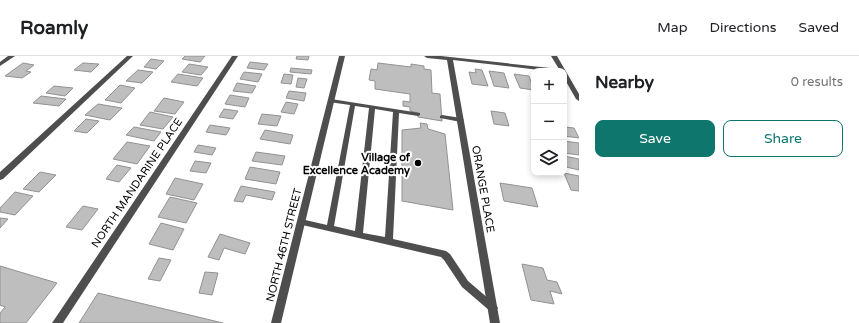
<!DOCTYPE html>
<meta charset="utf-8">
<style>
:root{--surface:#fff;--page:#f2f2f2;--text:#202124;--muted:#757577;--line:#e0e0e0;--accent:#0f766e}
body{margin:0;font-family:"Varela Round",sans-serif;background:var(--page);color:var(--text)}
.controls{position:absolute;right:12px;top:12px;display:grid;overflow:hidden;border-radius:8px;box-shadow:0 2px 6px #0003}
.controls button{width:36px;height:36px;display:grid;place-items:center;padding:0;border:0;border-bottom:1px solid var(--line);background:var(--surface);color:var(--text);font:20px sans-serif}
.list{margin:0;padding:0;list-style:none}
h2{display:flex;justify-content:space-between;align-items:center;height:52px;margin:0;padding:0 16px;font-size:17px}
h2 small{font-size:13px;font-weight:400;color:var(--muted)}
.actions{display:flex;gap:8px;padding:12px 16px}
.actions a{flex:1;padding:9px 0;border:1px solid var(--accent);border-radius:8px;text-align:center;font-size:14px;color:var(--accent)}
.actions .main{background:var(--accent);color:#fff}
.icon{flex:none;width:22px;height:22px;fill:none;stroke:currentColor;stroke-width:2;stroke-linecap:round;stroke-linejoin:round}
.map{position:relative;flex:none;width:579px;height:267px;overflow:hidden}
header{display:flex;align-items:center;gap:24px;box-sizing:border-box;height:56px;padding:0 20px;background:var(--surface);border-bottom:1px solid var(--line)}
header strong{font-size:19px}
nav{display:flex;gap:22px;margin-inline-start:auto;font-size:14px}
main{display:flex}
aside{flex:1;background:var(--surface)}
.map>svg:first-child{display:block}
.building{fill:#bebebe;stroke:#929292}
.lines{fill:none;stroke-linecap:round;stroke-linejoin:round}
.service{fill:#4e4e4e;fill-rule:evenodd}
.minor{fill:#4e4e4e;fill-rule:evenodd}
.tertiary{fill:#4e4e4e;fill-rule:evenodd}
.poi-dot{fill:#000;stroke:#fff;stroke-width:1.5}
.labels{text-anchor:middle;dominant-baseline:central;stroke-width:4;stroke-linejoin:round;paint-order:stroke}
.poi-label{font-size:11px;font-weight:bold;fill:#000;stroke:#fff;text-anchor:end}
.street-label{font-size:11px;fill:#000;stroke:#fff}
</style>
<header>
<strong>Roamly</strong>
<nav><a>Map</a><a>Directions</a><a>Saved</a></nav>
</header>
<main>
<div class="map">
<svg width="579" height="267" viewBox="0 0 579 267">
<rect width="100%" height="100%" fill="#fff"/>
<path class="building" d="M185,0h20l-5,6 -18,-3z
M297,0h12l-1,4 -12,-1z
M151,3l13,2 -8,8 -12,-2z
M250,6l18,2 -4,6 -17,-2z
M23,7l11,2 -8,6 5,1 -9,6 -17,-2z
M83,7l16,1 -8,8 -17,-2z
M378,7l33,4v-3l13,2v3l7,1 1,23 8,1 2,27 -24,-4v-4l-8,-2v-4l-7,-1v-5l7,1v-8l-35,-5v-8l-6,-1 2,-11 6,1z
M189,8l19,3 -7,8 -19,-3z
M291,12l21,2 -1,4 -21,-2z
M475,13l7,1 6,16 -16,-2 -3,-12 7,1z
M138,14l15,2 -11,11 -16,-2z
M489,15l15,2 5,15 -15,-2z
M244,16l18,2 -4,8 -18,-3z
M178,18l25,4 -6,8 -26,-4z
M284,18l9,1 -2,9 -10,-1z
M514,18l15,2 5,14 -14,-2z
M298,22l9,1 -3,9 -8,-1z
M237,27l19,3 -4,7 -19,-2z
M120,29l15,3 -14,15 -16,-3z
M54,30l19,2 -8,8 -19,-3z
M289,35l17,2 -2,8 -18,-3z
M230,39l19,3 -4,9 -20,-3z
M41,40l25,3 -7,7 -26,-3z
M164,42l20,4 -9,12 -21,-3z
M286,46l12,2 -4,10 -13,-2z
M98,48l24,4 -12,12 -25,-5z
M224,53l14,2 -5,8 -14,-2z
M491,55l14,2 4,13 -15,-2z
M150,56l23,5 -10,12 -23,-4z
M262,58l19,2 -4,10 -19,-2z
M86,63l13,2 -12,12 -13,-2z
M420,67l7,1 1,5 17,5 8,76 -51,-9v-71l19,-2z
M210,69l20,3 -4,7 -20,-3z
M134,71l27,5 -7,9 -28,-6z
M564,71l10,1 5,10 -15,-2z
M265,74l28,5 -3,9 -30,-5z
M564,85l15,2v12l-15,-2z
M127,86l23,4 -13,18 -24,-5z
M198,89l18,3 -4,7 -18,-3z
M256,96l29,4 -3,9 -30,-4z
M564,100l15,3v11l-13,-3z
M195,105l16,2 -5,10 -16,-2z
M117,109l14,3 -12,14 -13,-3z
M250,111l30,5 -4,12 -31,-5z
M40,116l16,3 -17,17 -16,-3z
M564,117l15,3v15l-8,-1z
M175,122l28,6 -9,16 -28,-6z
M500,127l32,5 6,19 -34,-6z
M241,130l34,6 -3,8 -26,-5 -3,7 -9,-1z
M15,136l18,4 -18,19 -15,-3v-4z
M170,141l27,6 -11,20 -28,-6z
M83,150l15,3 -16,21 -16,-3z
M0,162l8,1 -8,9z
M161,167l23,6 -11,21 -24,-6z
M220,178l30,9 -5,11 -21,-6 -5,12 -11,-3z
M159,202l12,2 -11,21 -12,-2z
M522,208l21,4 4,12 10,2 5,12 -12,-3 4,13 -23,-4z
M0,210l57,17 -31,40h-26v-10l5,-6 -5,-2z
M205,216l13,1 -6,22 -13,-2z
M98,237l125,30h-144z"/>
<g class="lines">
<path class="service" d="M331,43l89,14v2l-2,1 -19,-3 -6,126 53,12 4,3 18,27 28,24 2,3 -2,3 -3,2 -3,-2 -28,-24 -18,-27 -3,-3 -143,-33 -1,-2 1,-2 3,-1 26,6 23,-120 -21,-3v-2zM355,50l14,2 -14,123 -21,-5zM375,53l18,3 -8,125 -22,-4z
M442,59l19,3 3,2 -3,2 -21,-4v-2z"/>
<path class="minor" d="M8,0h7l-15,10v-4z
M127,0h6l-130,123 -3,1v-8z
M232,0h6l-175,267h-11z
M424,0h17l118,13 -8,-13h6l22,38v7l-3,-2 -12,-21v-7h-16l-95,-11 47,263h-10l-43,-263 -20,-2z"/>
<path class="tertiary" d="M339,0h6l-64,267h-10z"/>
</g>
<circle class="poi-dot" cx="418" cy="107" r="4"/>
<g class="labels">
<g class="poi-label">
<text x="410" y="101">Village of<tspan x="410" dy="13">Excellence Academy</tspan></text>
</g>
<g class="street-label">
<text transform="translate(137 127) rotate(-56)">NORTH MANDARINE PLACE</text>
<text transform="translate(483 133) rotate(80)">ORANGE PLACE</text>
<text transform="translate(284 189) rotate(-76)">NORTH 46TH STREET</text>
</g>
</g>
</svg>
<div class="controls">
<button>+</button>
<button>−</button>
<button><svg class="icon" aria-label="layers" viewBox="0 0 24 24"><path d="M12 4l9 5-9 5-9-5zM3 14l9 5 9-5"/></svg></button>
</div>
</div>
<aside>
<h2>Nearby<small>0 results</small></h2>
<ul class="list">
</ul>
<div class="actions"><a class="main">Save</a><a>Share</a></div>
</aside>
</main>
